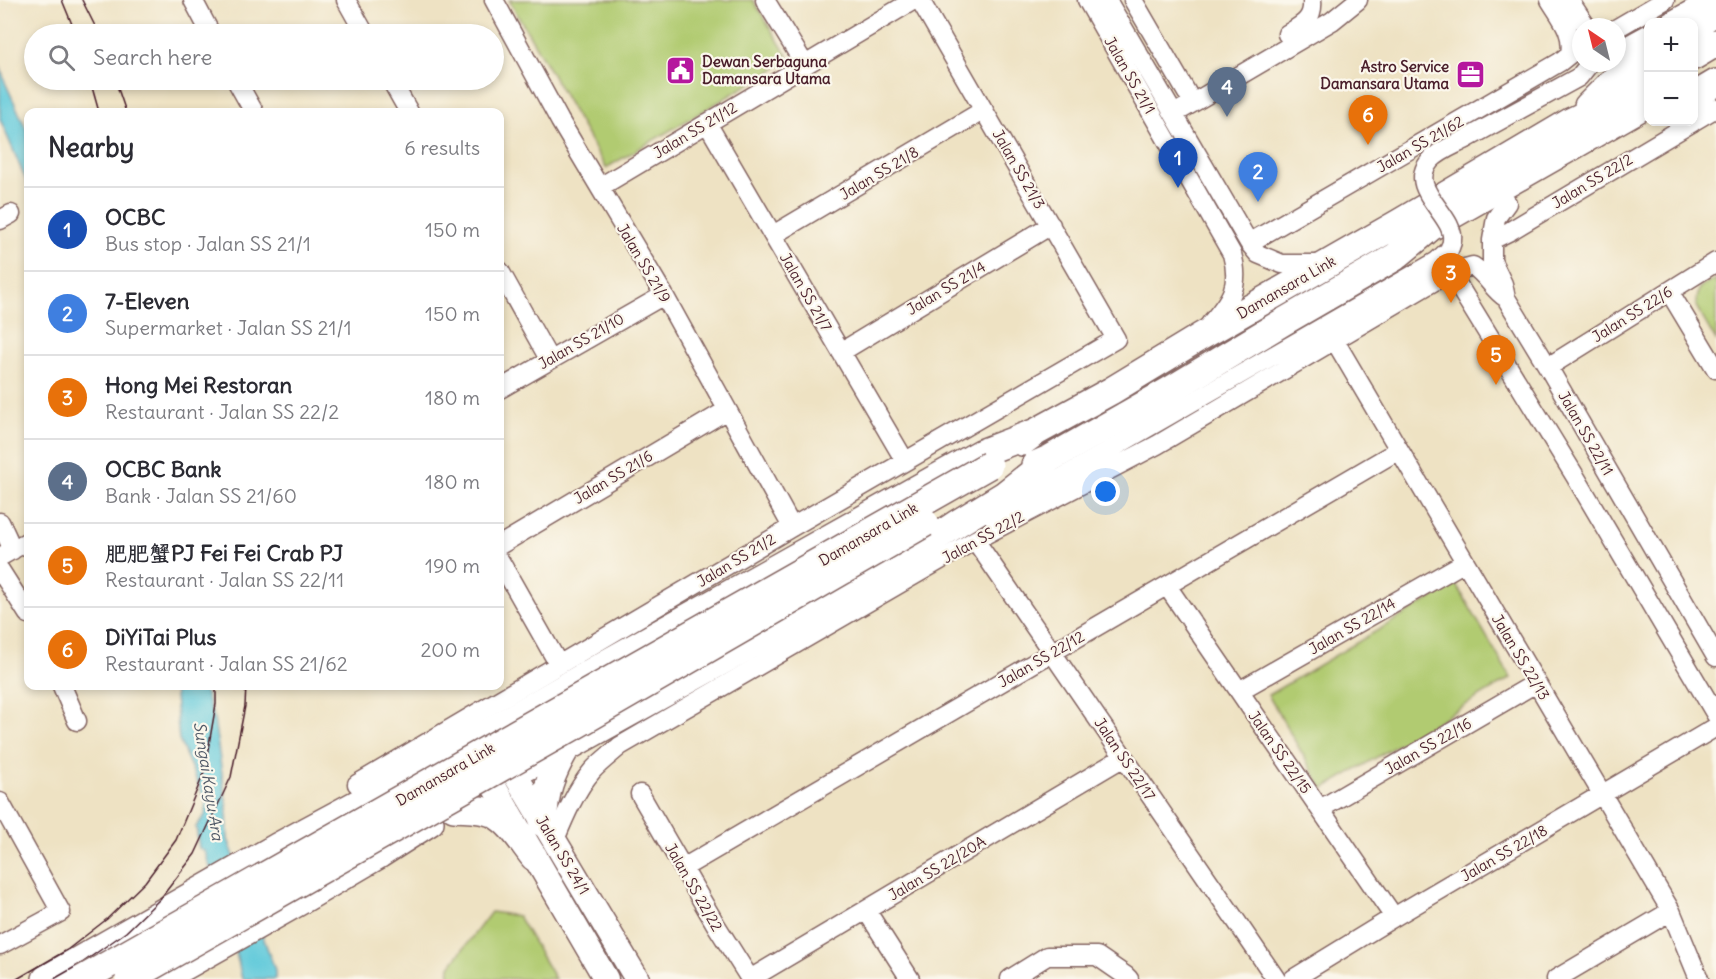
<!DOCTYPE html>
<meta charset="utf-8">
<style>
:root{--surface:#fff;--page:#f7f7f7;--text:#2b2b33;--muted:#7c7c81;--line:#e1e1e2;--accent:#7c3aed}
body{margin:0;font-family:Delius,"LXGW WenKai TC",sans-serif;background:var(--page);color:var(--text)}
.controls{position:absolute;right:18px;top:18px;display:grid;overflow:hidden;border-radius:12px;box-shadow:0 3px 9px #0003}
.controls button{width:54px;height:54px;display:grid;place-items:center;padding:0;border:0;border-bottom:2px solid var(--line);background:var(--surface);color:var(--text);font:30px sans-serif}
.compass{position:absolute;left:1572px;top:18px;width:54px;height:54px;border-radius:50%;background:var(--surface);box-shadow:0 3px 9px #0003;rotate:325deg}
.you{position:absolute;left:1106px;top:492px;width:21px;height:21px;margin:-15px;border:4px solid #fff;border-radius:50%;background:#1a73e8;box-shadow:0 0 0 9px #1a73e833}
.badge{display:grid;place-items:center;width:39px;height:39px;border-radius:50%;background:var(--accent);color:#fff;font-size:20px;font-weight:700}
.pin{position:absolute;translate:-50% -50px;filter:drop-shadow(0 2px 3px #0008)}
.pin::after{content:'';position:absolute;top:32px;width:21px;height:18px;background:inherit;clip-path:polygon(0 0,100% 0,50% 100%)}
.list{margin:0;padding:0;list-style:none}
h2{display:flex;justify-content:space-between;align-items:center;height:78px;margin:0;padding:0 24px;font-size:26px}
h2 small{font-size:20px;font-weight:400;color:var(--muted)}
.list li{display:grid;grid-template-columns:39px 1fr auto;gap:18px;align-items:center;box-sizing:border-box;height:84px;padding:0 24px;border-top:2px solid var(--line)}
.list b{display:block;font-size:22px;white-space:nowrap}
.list p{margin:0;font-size:20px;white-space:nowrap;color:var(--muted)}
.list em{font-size:20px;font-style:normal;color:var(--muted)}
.icon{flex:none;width:33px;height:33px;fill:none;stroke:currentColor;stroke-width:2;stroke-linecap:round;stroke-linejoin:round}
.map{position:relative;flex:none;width:1716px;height:979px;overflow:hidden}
.search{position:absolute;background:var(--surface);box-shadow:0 3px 9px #0003;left:24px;top:24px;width:480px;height:66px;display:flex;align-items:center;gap:15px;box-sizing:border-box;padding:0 21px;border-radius:33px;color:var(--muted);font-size:22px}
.panel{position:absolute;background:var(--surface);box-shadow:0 3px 9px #0003;left:24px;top:108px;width:480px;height:582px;border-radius:12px}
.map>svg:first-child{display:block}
.green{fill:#b1cb71;stroke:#7e754e;stroke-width:1.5}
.water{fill:#5fc9da;stroke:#547482;stroke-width:1.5}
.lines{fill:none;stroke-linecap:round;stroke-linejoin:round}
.minor-casing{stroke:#836360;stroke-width:21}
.major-casing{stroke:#836360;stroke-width:27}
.highway-casing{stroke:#836360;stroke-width:30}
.minor{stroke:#fff;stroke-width:18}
.major{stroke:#fff;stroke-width:24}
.highway{stroke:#fff;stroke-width:27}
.tram{stroke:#4a1f2b;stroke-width:1.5}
.minor-bridge-casing{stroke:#836360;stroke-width:21;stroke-linecap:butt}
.highway-bridge-casing{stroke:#836360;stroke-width:30;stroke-linecap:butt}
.minor-bridge{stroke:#fff;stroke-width:18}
.highway-bridge{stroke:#fff;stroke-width:27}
.labels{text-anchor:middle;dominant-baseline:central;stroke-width:4.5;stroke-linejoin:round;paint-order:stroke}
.poi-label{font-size:15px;font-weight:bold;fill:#4a1f2b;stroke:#fbf7ec;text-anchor:start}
.street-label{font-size:15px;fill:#4a1f2b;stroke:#fbf7ec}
.water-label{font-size:16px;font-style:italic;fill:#515a68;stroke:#fbf7ec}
</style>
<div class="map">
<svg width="1716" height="979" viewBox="0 0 1716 979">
<rect width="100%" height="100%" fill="#fbf7ec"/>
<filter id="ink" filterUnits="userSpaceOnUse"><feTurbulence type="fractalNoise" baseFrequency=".0167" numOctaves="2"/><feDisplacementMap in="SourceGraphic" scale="12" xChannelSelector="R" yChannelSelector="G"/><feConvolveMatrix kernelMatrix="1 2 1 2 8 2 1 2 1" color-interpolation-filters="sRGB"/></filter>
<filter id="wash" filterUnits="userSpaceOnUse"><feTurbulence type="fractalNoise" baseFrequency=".008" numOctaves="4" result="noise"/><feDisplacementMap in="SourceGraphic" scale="24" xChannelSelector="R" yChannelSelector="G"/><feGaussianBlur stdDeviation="1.35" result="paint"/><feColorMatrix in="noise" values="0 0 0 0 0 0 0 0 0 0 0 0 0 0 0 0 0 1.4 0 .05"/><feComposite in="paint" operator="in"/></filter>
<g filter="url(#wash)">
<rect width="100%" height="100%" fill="#eee2c3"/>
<path class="green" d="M509,0h244l37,60 -184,108z
M1716,279v62l-20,-35 3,-18z
M1456,584l55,94 -188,111 -55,-94z
M491,912l27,4 37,63h-106l1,-13z"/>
<path class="water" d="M0,65l5,17 23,51v52l-28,-66z
M174,686h29l11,33 13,88 1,32 47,131v9h-33l-7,-31 -30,-96 -6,-4 -3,-21 9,-12 1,-13 -27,-62z"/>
</g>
<g filter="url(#ink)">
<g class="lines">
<defs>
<path id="minor" d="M193,0l18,34
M346,0l19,34
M494,0l66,121 104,174 128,232
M765,0l40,65
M1087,0l145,254c9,32 -1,46 -22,70
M1107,0l142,243 9,11 24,10h42
M1133,0l54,93
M1569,0l18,27
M1669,22l39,-22
M1617,28l48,-28
M1287,34c15,-9 27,-14 25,-34
M1617,51l31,-17
M236,80l18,32
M391,80l18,32
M1174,114l158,-93 26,-21
M1694,121l22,-13
M707,123l198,338
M1466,139l113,-62 8,-10 1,-4
M600,187l314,-187
M1507,203l-11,15 -4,22v21l11,23 3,14 42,69 168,290
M0,220l11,-6
M773,235l211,-125
M1492,240l18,-9 183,-109
M1249,243l311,-181 10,-8c4,-22 -9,-36 -20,-54
M500,271l49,88
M1450,272l125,204 141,239
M1669,291l47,78
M1335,341l336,570 28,68
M841,352l210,-127
M1548,367l168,-105
M500,389l164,-94
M993,517l444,-256 12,-11
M0,522l13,28
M975,540l301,439
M500,545l227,-135
M0,557l28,-16
M500,561l59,104
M0,570l28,44
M1167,586l227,331
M62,686l15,35
M1239,691l226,-129
M357,784l435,-257 324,-188 -196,-339
M640,794l76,131 34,54 374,-222
M0,802l61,110 -61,33
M1320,809l216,-126
M554,842c10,-24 21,-51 38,-71 8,-9 19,-17 28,-25l355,-206 182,-95 293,-173 23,-6c15,10 19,23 33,32
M683,868l716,-418
M866,910l44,69
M1010,979l37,-23h50l29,20 3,3
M1293,979l101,-62 322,-190
M1556,979l115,-68"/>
<path id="major" d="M504,756l133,223
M479,761l127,218"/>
<path id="highway" d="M1694,26l22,-15
M1694,56l22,-13
M1694,96l22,-13
M1588,106l27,-27 33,-22
M1022,442l14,-10 75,-41 89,-54 199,-114 173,-102 53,-25 23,-14
M1035,465l16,-7 116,-66 116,-70 112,-65 36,-30 217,-124
M518,771l48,-23 327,-182 65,-43 46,-28 47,-37
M454,808c13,1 26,0 38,5 18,8 30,29 42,44
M543,823c2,-32 7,-47 23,-75
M46,979l231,-132 180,-97 148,-86 376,-211 55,-21
M162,979l140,-79 78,-46 50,-32"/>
</defs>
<use href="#minor" class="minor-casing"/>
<use href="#major" class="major-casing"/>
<use href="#highway" class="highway-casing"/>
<use href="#minor" class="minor"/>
<use href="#major" class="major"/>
<use href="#highway" class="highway"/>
<path class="tram" d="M62,0l14,34
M82,0l17,34
M90,80l9,32
M115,80l11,32
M17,979l50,-29 40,-31 38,-37 31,-42 28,-67 12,-69v-18
M54,979l28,-16 44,-31 34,-33 35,-45 36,-77 14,-71 1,-20"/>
<defs>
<path id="minor-bridge" d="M1449,250c1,-3 3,-6 3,-9 4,-26 -47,-52 -22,-80 8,-10 25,-16 36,-22"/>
<path id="highway-bridge" d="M83,979l906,-514
M129,979l454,-258 342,-198"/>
</defs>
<use href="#minor-bridge" class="minor-bridge-casing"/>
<use href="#highway-bridge" class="highway-bridge-casing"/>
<use href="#minor-bridge" class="minor-bridge"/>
<use href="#highway-bridge" class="highway-bridge"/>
</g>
</g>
<defs>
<symbol id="civic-square" viewBox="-11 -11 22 22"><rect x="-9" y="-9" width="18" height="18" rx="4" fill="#b5179e" stroke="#fbf7ec"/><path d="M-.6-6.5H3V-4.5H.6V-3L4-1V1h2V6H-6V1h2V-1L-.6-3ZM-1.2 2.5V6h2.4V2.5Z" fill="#fff"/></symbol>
<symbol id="office-square" viewBox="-11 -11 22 22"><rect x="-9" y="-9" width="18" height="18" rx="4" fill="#b5179e" stroke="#fbf7ec"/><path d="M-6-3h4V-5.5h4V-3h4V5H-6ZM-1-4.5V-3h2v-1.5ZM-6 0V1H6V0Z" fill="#fff"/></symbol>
</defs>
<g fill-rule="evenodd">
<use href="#civic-square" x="664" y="54" width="33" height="33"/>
<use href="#office-square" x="1454" y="58" width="33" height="33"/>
</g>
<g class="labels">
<g class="poi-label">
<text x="702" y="61">Dewan Serbaguna<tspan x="702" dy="17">Damansara Utama</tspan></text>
<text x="1449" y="66" text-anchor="end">Astro Service<tspan x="1449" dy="17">Damansara Utama</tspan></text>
</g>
<g class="street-label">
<text transform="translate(1130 75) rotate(60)">Jalan SS 21/1</text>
<text transform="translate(695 130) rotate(-31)">Jalan SS 21/12</text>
<text transform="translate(1420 144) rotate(-30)">Jalan SS 21/62</text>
<text transform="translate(1019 169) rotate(60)">Jalan SS 21/3</text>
<text transform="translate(879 173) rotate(-31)">Jalan SS 21/8</text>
<text transform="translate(1592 181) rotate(-31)">Jalan SS 22/2</text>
<text transform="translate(644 263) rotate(59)">Jalan SS 21/9</text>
<text transform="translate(1286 287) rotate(-30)">Damansara Link</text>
<text transform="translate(946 288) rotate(-31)">Jalan SS 21/4</text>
<text transform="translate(806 292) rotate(60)">Jalan SS 21/7</text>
<text transform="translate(1632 314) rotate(-32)">Jalan SS 22/6</text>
<text transform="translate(581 341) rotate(-30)">Jalan SS 21/10</text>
<text transform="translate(1586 433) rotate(60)">Jalan SS 22/11</text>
<text transform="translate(613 477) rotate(-31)">Jalan SS 21/6</text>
<text transform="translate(868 534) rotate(-30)">Damansara Link</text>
<text transform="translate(983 537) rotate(-29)">Jalan SS 22/2</text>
<text transform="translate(736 560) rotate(-31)">Jalan SS 21/2</text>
<text transform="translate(1352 626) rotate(-30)">Jalan SS 22/14</text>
<text transform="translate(1521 657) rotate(59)">Jalan SS 22/13</text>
<text transform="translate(1041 659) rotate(-30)">Jalan SS 22/12</text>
<text transform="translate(1428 746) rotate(-30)">Jalan SS 22/16</text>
<text transform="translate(1280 752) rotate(55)">Jalan SS 22/15</text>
<text transform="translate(1125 759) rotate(56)">Jalan SS 22/17</text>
<text transform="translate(445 774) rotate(-30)">Damansara Link</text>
<text transform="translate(1504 853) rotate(-30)">Jalan SS 22/18</text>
<text transform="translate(563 855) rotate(59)">Jalan SS 24/1</text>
<text transform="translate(937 868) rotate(-31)">Jalan SS 22/20A</text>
<text transform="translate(694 887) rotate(60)">Jalan SS 22/22</text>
</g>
<g class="water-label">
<text transform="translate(209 781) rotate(81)">Sungai Kayu Ara</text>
</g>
</g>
</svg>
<div class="controls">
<button>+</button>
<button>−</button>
</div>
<svg class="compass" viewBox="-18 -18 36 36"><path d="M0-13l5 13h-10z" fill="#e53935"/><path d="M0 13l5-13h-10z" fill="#7c7c81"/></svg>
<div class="you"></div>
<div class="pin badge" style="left:1178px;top:188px;background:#1a4fb4">1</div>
<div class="pin badge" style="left:1258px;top:202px;background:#3f7fe0">2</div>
<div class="pin badge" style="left:1451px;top:303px;background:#e8710a">3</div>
<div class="pin badge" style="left:1227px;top:117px;background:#5c6f8a">4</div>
<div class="pin badge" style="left:1496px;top:385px;background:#e8710a">5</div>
<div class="pin badge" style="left:1368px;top:145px;background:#e8710a">6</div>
<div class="search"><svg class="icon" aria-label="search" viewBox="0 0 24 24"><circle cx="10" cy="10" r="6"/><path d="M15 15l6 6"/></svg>Search here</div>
<section class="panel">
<h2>Nearby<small>6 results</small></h2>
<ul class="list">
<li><span class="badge" style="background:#1a4fb4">1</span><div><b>OCBC</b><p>Bus stop · Jalan SS 21/1</p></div><em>150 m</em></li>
<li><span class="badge" style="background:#3f7fe0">2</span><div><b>7-Eleven</b><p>Supermarket · Jalan SS 21/1</p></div><em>150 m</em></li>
<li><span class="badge" style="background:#e8710a">3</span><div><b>Hong Mei Restoran</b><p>Restaurant · Jalan SS 22/2</p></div><em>180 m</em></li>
<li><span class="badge" style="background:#5c6f8a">4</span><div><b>OCBC Bank</b><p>Bank · Jalan SS 21/60</p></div><em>180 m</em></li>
<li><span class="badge" style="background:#e8710a">5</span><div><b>肥肥蟹PJ Fei Fei Crab PJ</b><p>Restaurant · Jalan SS 22/11</p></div><em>190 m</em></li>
<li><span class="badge" style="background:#e8710a">6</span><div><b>DiYiTai Plus</b><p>Restaurant · Jalan SS 21/62</p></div><em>200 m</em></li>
</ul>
</section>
</div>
